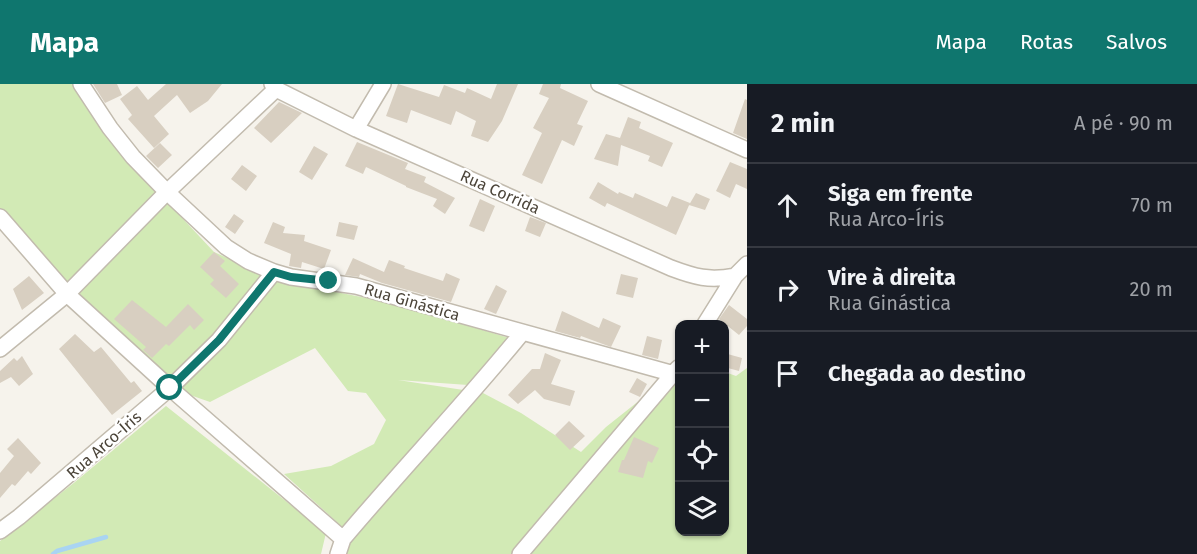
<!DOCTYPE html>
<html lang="pt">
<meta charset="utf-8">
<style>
:root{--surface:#171b24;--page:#242831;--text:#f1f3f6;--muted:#9ea1a6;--line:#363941;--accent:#0f766e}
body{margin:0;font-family:"Fira Sans",sans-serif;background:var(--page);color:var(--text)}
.controls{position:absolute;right:18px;bottom:18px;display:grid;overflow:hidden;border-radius:12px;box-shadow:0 2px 4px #0004}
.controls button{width:54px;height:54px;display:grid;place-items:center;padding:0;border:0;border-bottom:2px solid var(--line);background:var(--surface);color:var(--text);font:30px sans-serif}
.stop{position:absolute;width:18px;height:18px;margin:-14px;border:4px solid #0f766e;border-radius:50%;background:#fff}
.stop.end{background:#0f766e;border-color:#fff;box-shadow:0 2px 6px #0008}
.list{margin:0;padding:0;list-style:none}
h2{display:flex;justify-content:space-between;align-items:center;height:78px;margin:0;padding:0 24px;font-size:26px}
h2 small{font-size:20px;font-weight:400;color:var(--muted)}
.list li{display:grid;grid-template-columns:39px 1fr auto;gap:18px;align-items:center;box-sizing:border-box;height:84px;padding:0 24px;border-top:2px solid var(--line)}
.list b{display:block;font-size:22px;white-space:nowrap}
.list p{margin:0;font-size:20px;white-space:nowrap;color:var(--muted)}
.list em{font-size:20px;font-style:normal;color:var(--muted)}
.icon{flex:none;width:33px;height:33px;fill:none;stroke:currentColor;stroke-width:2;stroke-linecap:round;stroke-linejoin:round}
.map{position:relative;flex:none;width:747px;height:470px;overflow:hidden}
header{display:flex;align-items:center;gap:36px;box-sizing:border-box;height:84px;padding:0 30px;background:var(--accent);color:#fff}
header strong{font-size:28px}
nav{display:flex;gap:33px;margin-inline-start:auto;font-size:21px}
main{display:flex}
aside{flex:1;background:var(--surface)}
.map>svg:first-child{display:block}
.green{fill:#d2eab5}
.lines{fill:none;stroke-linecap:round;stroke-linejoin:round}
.stream{stroke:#a9d4f2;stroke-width:4.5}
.building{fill:#d8cfc1}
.minor-casing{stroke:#c2bbae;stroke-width:18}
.minor{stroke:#fff;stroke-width:15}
.route{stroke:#0f766e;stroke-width:8}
.labels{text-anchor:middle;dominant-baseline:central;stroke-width:5;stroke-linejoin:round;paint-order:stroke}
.street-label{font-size:16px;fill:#4b4439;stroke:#fff}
</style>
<header>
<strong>Mapa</strong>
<nav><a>Mapa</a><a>Rotas</a><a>Salvos</a></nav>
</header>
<main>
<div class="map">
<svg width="747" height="470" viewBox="0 0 747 470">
<rect width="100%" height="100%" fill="#f6f3ec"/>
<path class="green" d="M0,0h78l78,106 58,62 63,28 119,24 120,36 -48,45 -70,-5 85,13 38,20 60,39 25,-25 73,-58 1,163h44l1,-160 11,4 11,-8v186h-401l1,-3 -8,-27 -55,-50 47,-8 43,-22 12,-24 -20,-27 -18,-2 -33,-43 -105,54 -40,-14 -170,-173z
M166,322l160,127 -5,21h-321v-13l75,-59z"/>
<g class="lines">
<path class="stream" d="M53,470l4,-3 49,-14"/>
</g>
<path class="building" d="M93,0h24l5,11 -17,8z
M166,0h56l-14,17 -18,12 -13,-18 -23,21 15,18 -15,14 -26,-29 4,-4 -12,-16 17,-13 11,14z
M398,0l41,13 5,-12 21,8 2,-5 24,11 6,-15h21l-16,37 -14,21 -17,-6 5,-15 -20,-10 -5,14 -40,-15 -4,13 -21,-7z
M543,0h18l-1,4 28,13 -11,23 6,2 -9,20 -12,-6 -20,44 -20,-9 20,-42 -9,-5 16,-30 -10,-4z
M745,15l2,1v39l-14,-6z
M279,18l23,11 -31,30 -17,-15z
M628,33l13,5 -2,6 34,15 -11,24 -14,-6 2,-5 -29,-11 -3,21 -24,-7 12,-25 14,4z
M357,58l51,21 -3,6 21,8 -2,5 31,16 -10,16 -12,-8 4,-7 -31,-12v-1l-40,-19 -3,7 -18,-8z
M160,59l12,12 -14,13 -12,-12z
M314,62l14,8 -16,26 -13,-8z
M730,78l17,7v20l-11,-5 -6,14 -14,-7z
M242,81l15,11 -11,15 -15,-12z
M598,98l20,12 1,-2 14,6 2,-5 32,14 5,-11 18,7 -14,32 -69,-32 -2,4 -16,-9z
M696,109l14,6 -5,11 -16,-5z
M480,115l15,7 -11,26 -15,-6z
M234,130l10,7 -9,13 -10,-7z
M530,133l16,6 -6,14 -15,-6z
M273,138l12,5 -2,6 22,2 -1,6 27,9 -7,19 -22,-7 -1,6 -12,-2 2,-12 -27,-11z
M339,138l19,4 -4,14 -18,-4z
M214,168l11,9 -5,5 19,18 -13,14 -16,-14 4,-4 -14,-13z
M353,174l31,14 5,-12 16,6 -1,2 39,13 3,-8 14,6 -9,23 -69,-19 -22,-9 -1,3 -14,-2z
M621,190l17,4 -5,20 -17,-4z
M29,192l15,17 -22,17 -9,-21z
M496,201l11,6 -11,23 -12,-5z
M132,216l34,27 22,-23 16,16 -10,10 -4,-5 -21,21 -3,-2 -14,14 -9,-8 3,-3 -32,-28z
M729,221l18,14v7l-8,9 -20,-16z
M562,227l37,17 4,-10 18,8 -10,21 -30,-11 -1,2 -25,-7z
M75,250l19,18 7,-5 30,36 3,-2 8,10 -30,24 -53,-66z
M647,252l15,4 -4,19 -16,-4z
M545,269l16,7 -10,24 24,7 -5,15 -26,-7 -9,-9 -17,14 -10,-9 24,-26h8z
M724,269l18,5 -3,13 -15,-4z
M22,272l11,18 -14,12 -8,-9 -11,6v-12l14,-13 3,3z
M637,294l10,6 -7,13 -11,-5z
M569,337l16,15 -15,14 -15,-15z
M634,353l25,11 -7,15 -4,-2 -5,17 -25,-6 4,-12h2z
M18,354l23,25 -10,11 -3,-3 -13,15 -3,-2 -12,14v-25l14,-17 -7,-7z"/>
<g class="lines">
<defs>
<path id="minor" d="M81,0l29,44 23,29 34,35 59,55 22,14 26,11 17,5 65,9 318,88
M272,0l4,5 80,40 315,139c24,9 38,13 64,8
M599,0l148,66
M356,45l27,-45
M0,133l67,77 103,94 173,151
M705,240l30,-48 12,-12
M0,265l67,-55 100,-102 109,-103
M0,447l19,-14 151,-129 49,-48 55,-68
M338,470l5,-15c59,-70 122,-136 179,-206
M520,470l158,-186"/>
</defs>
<use href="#minor" class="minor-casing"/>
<use href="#minor" class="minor"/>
</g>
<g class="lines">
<path class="route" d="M170,304l49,-48 55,-68 17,5 38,4"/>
</g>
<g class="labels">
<g class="street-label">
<text transform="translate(500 108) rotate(24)">Rua Corrida</text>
<text transform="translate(412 218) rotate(16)">Rua Ginástica</text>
<text transform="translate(104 361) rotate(-41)">Rua Arco-Íris</text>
</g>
</g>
</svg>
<div class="controls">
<button>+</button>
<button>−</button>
<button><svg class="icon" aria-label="locate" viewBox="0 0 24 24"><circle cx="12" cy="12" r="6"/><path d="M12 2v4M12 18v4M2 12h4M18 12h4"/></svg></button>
<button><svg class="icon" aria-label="layers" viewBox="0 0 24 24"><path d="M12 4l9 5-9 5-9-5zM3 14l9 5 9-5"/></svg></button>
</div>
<div class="stop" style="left:170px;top:304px"></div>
<div class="stop end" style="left:329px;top:197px"></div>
</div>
<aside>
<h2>2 min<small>A pé · 90 m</small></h2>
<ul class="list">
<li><svg class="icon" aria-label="ahead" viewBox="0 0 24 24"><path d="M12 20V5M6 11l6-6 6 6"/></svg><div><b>Siga em frente</b><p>Rua Arco-Íris</p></div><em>70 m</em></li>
<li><svg class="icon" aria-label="right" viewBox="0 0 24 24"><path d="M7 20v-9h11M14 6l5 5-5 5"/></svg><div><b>Vire à direita</b><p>Rua Ginástica</p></div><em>20 m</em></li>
<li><svg class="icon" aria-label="arrive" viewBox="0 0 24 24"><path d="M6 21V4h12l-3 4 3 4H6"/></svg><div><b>Chegada ao destino</b></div></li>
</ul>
</aside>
</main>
